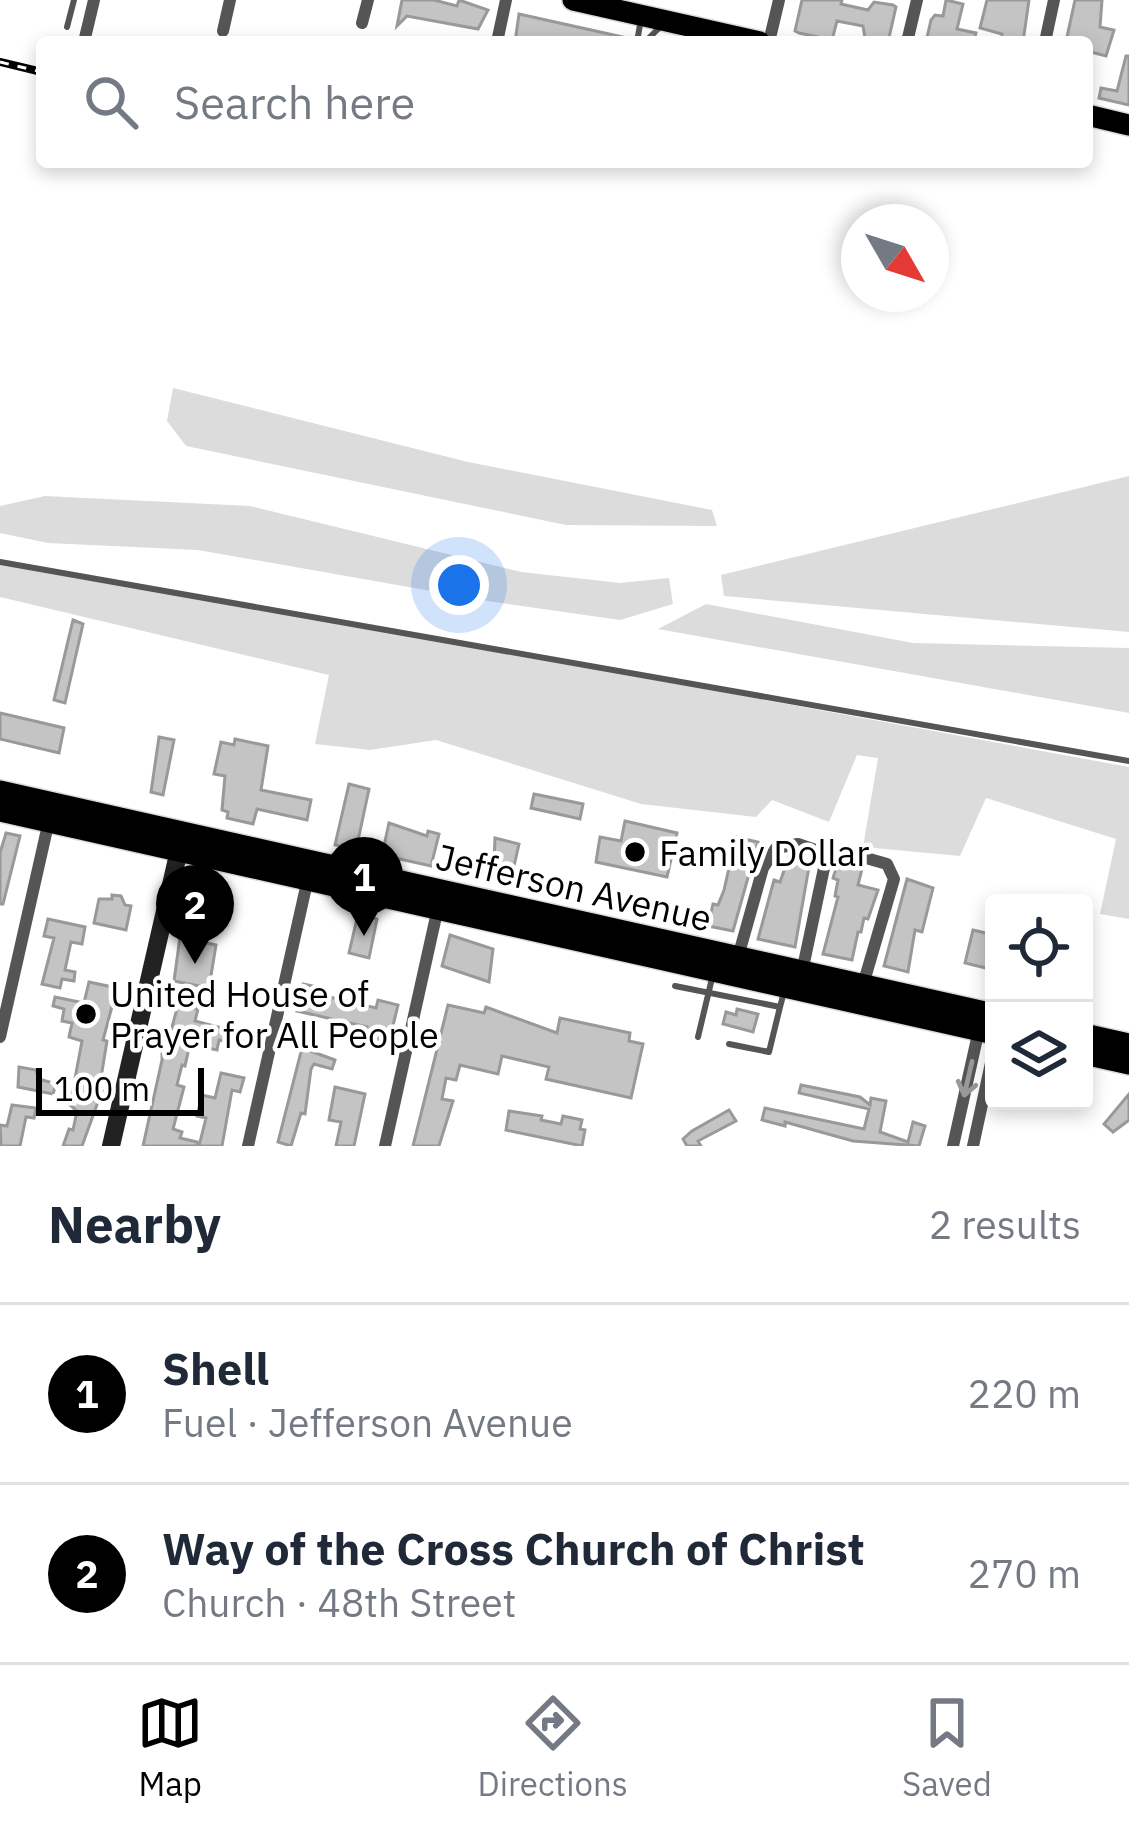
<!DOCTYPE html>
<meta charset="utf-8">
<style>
:root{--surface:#fff;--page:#f2f2f3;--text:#1f2937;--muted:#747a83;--line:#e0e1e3;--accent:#000}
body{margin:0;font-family:"IBM Plex Sans",sans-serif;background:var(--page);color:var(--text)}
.controls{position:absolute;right:36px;bottom:36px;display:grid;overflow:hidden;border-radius:12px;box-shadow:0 6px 18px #0003}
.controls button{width:108px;height:108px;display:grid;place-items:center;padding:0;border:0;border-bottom:3px solid var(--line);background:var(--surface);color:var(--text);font:60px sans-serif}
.compass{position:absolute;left:841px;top:204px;width:108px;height:108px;border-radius:50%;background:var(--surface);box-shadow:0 6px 18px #0003;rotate:129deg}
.scale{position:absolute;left:36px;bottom:30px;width:168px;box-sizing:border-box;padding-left:12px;border:6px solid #000;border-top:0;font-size:33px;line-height:42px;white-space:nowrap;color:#000;-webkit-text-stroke:9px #fff;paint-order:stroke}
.you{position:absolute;left:459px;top:585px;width:42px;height:42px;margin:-30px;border:9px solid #fff;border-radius:50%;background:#1a73e8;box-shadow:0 0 0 18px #1a73e833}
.badge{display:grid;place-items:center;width:78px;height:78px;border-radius:50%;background:var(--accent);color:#fff;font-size:39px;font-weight:700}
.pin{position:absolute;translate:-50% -99px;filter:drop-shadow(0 3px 6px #0008)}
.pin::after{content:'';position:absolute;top:63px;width:42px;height:36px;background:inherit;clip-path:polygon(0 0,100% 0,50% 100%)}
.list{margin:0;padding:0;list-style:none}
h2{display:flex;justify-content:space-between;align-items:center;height:156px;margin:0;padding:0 48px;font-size:51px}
h2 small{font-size:39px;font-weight:400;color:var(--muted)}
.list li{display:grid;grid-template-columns:78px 1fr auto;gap:36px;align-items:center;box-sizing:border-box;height:180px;padding:0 48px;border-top:3px solid var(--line)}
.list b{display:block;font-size:45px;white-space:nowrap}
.list p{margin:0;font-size:39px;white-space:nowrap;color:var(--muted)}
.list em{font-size:39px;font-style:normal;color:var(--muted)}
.icon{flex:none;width:66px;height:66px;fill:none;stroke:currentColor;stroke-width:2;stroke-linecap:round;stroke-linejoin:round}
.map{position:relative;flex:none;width:1129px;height:1146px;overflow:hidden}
.search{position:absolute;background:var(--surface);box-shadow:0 6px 18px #0003;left:36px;right:36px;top:36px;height:132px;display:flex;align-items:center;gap:30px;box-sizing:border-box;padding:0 42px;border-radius:12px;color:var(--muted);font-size:45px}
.sheet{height:516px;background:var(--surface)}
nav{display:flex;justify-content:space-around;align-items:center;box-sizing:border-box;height:168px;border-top:3px solid var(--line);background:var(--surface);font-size:33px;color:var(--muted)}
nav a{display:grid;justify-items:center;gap:6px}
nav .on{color:var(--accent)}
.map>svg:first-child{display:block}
.green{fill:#dcdcdc}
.building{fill:#c4c4c4;stroke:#999;stroke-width:3}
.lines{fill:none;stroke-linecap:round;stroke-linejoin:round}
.primary-casing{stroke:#dbdbdb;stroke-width:24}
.lane{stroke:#555;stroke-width:6}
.street{stroke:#555;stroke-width:12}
.secondary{stroke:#222;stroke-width:18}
.primary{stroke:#000;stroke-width:21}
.rail-casing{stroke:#000;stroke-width:8}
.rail{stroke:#fff;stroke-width:3;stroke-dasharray:9;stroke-linecap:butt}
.oneway{stroke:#999}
.poi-dot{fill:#000;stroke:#fff;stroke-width:4.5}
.labels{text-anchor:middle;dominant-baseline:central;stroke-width:9;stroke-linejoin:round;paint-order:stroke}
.poi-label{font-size:36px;fill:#000;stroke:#fff;text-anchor:start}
.street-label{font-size:36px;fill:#000;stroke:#fff}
</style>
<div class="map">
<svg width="1129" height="1146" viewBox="0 0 1129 1146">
<rect width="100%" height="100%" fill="#fff"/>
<path class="green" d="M173,388l295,74 244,48 5,16 -151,-1 -380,-79 -19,-25z
M1129,476v156l-405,-36 -3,-21z
M45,496l205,10 271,66 99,11 49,-5 4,26 -53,16 -132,-19 -290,-51 -150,-7 -48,-10v-27z
M0,559l1129,208v152l-29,-5 16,-75 -130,-41 -26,58 -97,-9 15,-89 -21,-3 -28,67 -57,-22 -16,17 -115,-13 -205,-64 -66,10 -55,-6 14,-69 -329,-78z
M706,604l207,39 216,5v65l-471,-84z"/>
<path class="building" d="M402,0h32l23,6 2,-6 29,10 -10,19 -71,-13 -10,10z
M802,0h40l-1,4 27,6 6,-8 19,3 3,2 -8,35 -23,-4 -2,-12 -26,-5 -5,19 -33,-7 -4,-2z
M946,0l17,4 -6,25 19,4 -2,9h-48l5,-22 4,-5 8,1z
M987,0h42l-6,42h-23l2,-8 -22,-6z
M1075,0h27l-2,27 14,3 -8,26 -19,-5v-9l-20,-5z
M519,14l108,24v4h-112z
M1126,56h3v49l-30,-7 2,-10 16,3z
M73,620l10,4 -18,79 -11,-3z
M0,713l64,15 -5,25 -59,-14z
M159,737l15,3 -11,55 -12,-3z
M235,739l33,7 -7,44 50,10 -4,20 -50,-11 -4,15 -26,-6 1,-6 -6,-2 3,-34 -11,-2 7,-32 13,3z
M349,784l20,5 -13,61 -21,-5z
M534,794l49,10 -3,15 -49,-11z
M625,821l52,12 -10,44 -71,-15 4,-25 21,4z
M389,823l38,13 1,-5 11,3 -8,32 -49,-11z
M6,833l14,3 -17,68h-3v-51z
M736,837l22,5 -25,89 -25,-5 5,-22 5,1 6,-15z
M495,838l24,6 -5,22 -20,-5z
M789,856l21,5 -15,86 -37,-8 16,-59 6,2z
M837,865l25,4 -4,16 20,5 -10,29 -4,-1 -3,14h-3l-6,28 -29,-6 15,-57 -3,-1 3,-16 -5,-2z
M907,879l26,9 -11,44 -7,-2 -7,42 -24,-6z
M112,895l9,1 4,9 6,1 -5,24 -32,-7 5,-24h13z
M358,914l19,5 -8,39 -20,-5z
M48,919l37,8 -3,17 -11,-2 -6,28 10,2 -1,9 -12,-2 -2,9 -18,-4 12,-46 -10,-2z
M973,930l21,5v35l-29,-7z
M450,935l43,14 -4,33 -47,-16z
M180,937l36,8 -7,43 -35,-7z
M89,982l28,6 -14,52 4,1 -8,49 3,1 -20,55h-19l6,-17 4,1 4,-19 -7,-6 12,-64 -13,-4 3,-14 -10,-2 2,-12 -11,-3 2,-9 29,6z
M303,984l19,4 -1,7 55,13 2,-8 20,5 -9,37 -24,-6 2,-9 -70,-16z
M178,1005l20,4 -3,12 31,8 -3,12 -4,-1 -2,10 -27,-6 -5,22 -3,-1 -5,20 7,2 -11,42 9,3 -2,6 17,4v4h-54l19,-86v-24l7,2z
M448,1005l36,8 2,-6 71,26 3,-15 70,15 -1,8 14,3 -12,54 -85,-19 3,-12 -47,-11 -4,18 -38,-9 -4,15 -10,-2 -4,21 11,2 -14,45h-26z
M737,1009l21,5 -5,18 -30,-8 3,-12 10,3z
M302,1048l33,12 -3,9 -18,-5 -3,5 -6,45 -4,-1 -10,33 -13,-4z
M19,1067l17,3 3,9 17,5 -3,10 -35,-7z
M221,1073l23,5 -4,14 -8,-2 -10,56h-23l7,-28 -9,-2 5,-21 13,3z
M801,1085l59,12 10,8 1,-7 15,3 -6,31 28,10 5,-20 12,4 -6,20 -66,-5 -68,-19v4l-23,-6 3,-12 99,21 5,-20 -70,-16z
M335,1087l30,7 -11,52h-18l5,-24 -12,-2z
M1129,1094v26l-16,12 -9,-8z
M12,1105l24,3 -2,10 -8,-1 -6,29h-19l-1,-21 7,1z
M729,1110l7,11 -38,20 3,5h-14l-4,-7 9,-8z
M509,1111l33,5 -1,4 20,4 2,-8 19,4 -2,9 5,1 -3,16 -76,-16z"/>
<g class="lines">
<defs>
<path id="primary" d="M573,0l187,42
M1087,115l42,10
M0,791l994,223
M0,811l994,223
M1084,1034l45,10
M1084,1054l45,10"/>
</defs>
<use href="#primary" class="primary-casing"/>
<path class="lane" d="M67,27l7,-27
M637,42l4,-23
M645,42l14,-14
M0,562l1129,199
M675,986l105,21 4,-15
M698,1037l15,-63
M729,1044l40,8 11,-45"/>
<path class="street" d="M362,23l6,-23
M223,31l7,-31
M84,42l10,-42
M497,42l9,-42
M769,42l10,-42
M907,42l10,-42
M1045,42l9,-42
M738,957l25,-89 13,-20 22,-4 29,10 32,2 28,8 7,15 -31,106
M801,977l26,-123
M0,1037l50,-221
M248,1146l60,-268
M385,1146l54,-243
M953,1146l27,-121
M973,1146l21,-97"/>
<path class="secondary" d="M111,1146l71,-309"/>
<use href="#primary" class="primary"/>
<defs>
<path id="rail" d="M0,62l42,10"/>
</defs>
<use href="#rail" class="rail-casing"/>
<use href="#rail" class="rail"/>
</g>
<defs><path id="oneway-shaft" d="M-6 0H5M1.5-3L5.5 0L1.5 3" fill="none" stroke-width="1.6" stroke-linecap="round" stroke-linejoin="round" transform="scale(3)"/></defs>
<use class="oneway" href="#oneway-shaft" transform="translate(968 1079) rotate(103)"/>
<g class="poi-dot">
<circle cx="635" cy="852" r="12"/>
<circle cx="86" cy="1014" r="12"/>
</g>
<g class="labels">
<g class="poi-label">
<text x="659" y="852">Family Dollar</text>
<text x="110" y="993">United House of<tspan x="110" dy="41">Prayer for All People</tspan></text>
</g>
<g class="street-label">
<text transform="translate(574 887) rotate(13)">Jefferson Avenue</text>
</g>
</g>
</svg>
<div class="controls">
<button><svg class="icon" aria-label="locate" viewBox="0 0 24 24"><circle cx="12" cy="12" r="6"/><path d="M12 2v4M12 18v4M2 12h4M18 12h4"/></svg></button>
<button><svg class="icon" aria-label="layers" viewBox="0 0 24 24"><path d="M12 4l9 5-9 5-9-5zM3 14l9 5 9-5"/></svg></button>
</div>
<svg class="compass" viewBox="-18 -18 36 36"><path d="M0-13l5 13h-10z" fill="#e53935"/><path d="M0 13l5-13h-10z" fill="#747a83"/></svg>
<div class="scale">100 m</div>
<div class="you"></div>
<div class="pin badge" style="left:364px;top:936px">1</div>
<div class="pin badge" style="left:195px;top:964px">2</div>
<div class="search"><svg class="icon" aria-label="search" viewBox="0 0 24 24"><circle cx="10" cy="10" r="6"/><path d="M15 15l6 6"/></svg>Search here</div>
</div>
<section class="sheet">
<h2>Nearby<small>2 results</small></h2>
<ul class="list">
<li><span class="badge">1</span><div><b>Shell</b><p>Fuel · Jefferson Avenue</p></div><em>220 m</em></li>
<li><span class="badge">2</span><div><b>Way of the Cross Church of Christ</b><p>Church · 48th Street</p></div><em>270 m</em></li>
</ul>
</section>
<nav>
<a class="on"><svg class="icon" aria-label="map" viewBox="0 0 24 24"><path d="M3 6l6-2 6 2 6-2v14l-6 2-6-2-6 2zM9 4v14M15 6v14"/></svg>Map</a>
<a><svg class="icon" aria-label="directions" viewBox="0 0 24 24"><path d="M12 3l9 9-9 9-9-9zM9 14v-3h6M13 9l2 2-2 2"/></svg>Directions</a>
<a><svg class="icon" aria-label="saved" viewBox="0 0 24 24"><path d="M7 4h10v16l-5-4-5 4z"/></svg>Saved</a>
</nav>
